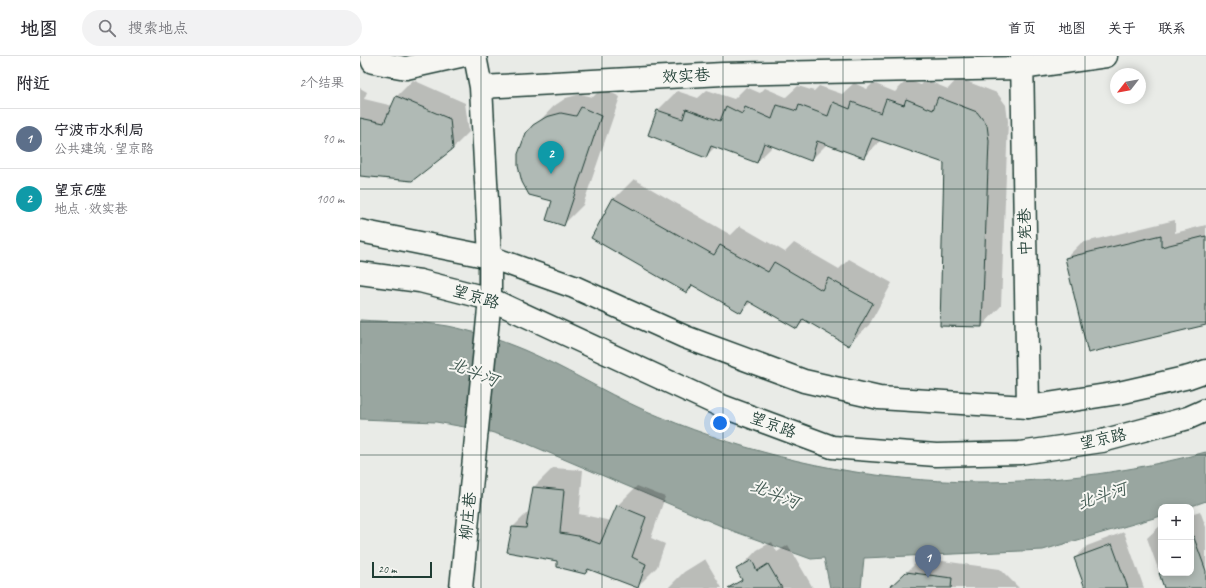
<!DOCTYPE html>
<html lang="zh">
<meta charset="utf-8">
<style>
:root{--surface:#fff;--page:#f2f2f3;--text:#2b2b33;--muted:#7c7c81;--line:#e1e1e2;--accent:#0b8043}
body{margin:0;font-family:Caveat,"LXGW WenKai TC",sans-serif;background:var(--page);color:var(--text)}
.controls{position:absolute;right:12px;bottom:12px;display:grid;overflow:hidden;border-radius:8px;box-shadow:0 2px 10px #0003}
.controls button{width:36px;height:36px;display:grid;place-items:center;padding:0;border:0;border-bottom:1px solid var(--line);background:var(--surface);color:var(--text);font:20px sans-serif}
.compass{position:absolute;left:750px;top:12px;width:36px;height:36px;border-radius:50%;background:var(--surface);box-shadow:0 2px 10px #0003;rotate:239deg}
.scale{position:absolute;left:12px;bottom:10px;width:60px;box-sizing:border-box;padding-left:4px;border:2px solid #1f3d34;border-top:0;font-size:11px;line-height:14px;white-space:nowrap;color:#1f3d34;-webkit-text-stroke:3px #f6f6f2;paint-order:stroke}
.you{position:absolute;left:360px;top:367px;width:14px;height:14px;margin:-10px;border:3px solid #fff;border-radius:50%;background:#1a73e8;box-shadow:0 0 0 6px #1a73e833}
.badge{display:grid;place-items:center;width:26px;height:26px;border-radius:50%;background:var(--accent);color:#fff;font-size:13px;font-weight:700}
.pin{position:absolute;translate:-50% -33px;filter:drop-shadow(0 1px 2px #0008)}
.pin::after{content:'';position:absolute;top:21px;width:14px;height:12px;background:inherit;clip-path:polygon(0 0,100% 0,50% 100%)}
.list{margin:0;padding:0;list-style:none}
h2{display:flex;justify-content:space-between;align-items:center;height:52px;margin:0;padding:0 16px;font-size:17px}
h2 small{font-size:13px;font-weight:400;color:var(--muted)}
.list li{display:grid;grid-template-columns:26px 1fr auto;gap:12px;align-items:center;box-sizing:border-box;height:60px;padding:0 16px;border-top:1px solid var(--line)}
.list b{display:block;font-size:15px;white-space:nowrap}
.list p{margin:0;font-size:13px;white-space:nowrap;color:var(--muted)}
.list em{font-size:13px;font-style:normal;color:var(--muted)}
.icon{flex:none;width:22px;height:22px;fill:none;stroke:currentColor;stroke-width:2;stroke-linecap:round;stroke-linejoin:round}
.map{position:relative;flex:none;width:846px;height:532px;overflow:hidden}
header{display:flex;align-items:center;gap:24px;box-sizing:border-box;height:56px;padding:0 20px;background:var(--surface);border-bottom:1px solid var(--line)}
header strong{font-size:19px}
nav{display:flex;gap:22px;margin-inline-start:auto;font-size:14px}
.search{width:280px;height:36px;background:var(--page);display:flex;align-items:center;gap:10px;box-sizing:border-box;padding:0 14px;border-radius:22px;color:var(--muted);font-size:15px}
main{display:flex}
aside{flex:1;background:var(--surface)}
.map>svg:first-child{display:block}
.water{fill:#99a6a0;stroke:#687c75}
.shadow{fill:#0003}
.building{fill:#b0bab5;stroke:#1f3d34}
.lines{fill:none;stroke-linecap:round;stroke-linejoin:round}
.minor-casing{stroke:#1f3d34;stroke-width:25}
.major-casing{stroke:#1f3d34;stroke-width:25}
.minor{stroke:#f6f6f2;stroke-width:22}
.major{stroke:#f6f6f2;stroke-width:22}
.grid{fill:none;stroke:#1f3d34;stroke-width:1;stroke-opacity:0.55}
.labels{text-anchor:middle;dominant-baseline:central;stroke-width:4;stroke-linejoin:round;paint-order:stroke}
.street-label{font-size:16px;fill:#1f3d34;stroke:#f6f6f2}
.water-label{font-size:17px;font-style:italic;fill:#445c54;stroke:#f6f6f2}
</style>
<header>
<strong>地图</strong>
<div class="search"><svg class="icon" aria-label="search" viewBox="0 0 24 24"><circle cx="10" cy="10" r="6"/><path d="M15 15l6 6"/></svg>搜索地点</div>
<nav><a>首页</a><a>地图</a><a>关于</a><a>联系</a></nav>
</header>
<main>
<aside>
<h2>附近<small>2个结果</small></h2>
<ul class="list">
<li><span class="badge" style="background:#5c6f8a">1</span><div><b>宁波市水利局</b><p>公共建筑 · 望京路</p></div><em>90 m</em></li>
<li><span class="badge" style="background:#0f9aa8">2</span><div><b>望京E座</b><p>地点 · 效实巷</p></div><em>100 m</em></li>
</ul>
</aside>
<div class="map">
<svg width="846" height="532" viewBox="0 0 846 532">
<rect width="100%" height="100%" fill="#e9ebe7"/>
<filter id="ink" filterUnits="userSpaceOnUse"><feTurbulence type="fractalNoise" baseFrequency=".025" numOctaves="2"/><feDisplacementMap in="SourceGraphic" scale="8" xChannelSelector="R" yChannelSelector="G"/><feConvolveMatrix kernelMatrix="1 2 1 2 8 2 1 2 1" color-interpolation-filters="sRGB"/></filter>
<g filter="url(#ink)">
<path class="water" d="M0,264c29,2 59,1 88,6 25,5 52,14 76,24 40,17 78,41 118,59 184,80 370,94 564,43v49l-17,6h-28v9l-118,34 -179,8 -3,30h-31l-6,-30 -13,1 -78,-28 -212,-90 -34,-10 -51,-9 -76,-3z"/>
<path class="shadow" d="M598,22l39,15 9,12 2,16 -7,185 -19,20 -37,-163 -64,-23 -17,17 -37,-13 -16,16 -37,-15 -17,17 -41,-16 -10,10 -48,-46 19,-19 21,7 9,-8 27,9 12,-12 14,6 5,-5 21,9 12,-11 16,5 5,-5 23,8 12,-11 13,6 6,-6 22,9 12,-12 14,5 5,-5 22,9z
M53,24l52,23 4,29 -16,16 -93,27v-87l7,4 -3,7 29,7 4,-10z
M242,32l18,9 -37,108 -20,20 -36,-91 27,-28 12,-8 15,-4 12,3z
M274,123l97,56 9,-9 45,26 9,-9 45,26 10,-10 43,24 -23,42 -20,19 -43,-25 -9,9 -46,-26 -10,10 -48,-27 -6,6 -73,-92z
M815,164v13l31,-8v98l-140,-65 15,-15z
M193,412l30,2 -4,44 32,7 6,-15 20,-20 28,11 -14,41 14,6 -8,23 -20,20 -46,-18 -4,4 -29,-7v-6l-45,-33 17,-17 3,-22z
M840,455l6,16v61h-41l-18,-50 14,-13v48h30v-59z
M764,476l20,56h-58l-11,-30 12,-12z
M412,486l5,10 11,-7 25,43h-65l-10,-18 19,-20z
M561,502l79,11 19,19h-128z
M345,503l17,29h-54l16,-16z"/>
<path class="building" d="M36,40l54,23 3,30 -41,32 -52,-5v-58l24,5z
M578,41l39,15 10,13 2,16 -7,186 -42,-1 4,-163 -72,-25 -8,20 -47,-17 -6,20 -47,-18 -7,20 -46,-17 -5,12 -58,-23 9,-25 26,9 3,-10 34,12 6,-15 16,8 3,-7 27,12 5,-14 20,6 2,-6 29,11 5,-14 17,7 2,-7 29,11 5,-14 18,6 2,-6 27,11z
M221,51l20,9 -37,110 -18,-6 6,-19 -23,-6 -7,-13 -4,-16v-12l8,-21 7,-8 13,-8 15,-4 15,3z
M253,142l101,57 6,-10 48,27 6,-10 48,28 6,-12 45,25 -24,43 -46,-27 -6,10 -49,-28 -7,12 -49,-28 -5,8 -96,-55z
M801,179v12l45,-11v89l-118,28 -23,-95z
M173,431l31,3 -4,43 18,3 22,8 17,-39 29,12 -14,40 14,7 -8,24 -50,-19 -3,5 -28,-7v-6l-50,-9 5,-25 14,1z
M831,479h2l13,36v17h-42l-5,-15h32z
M752,488l16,44h-43l-11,-30z
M392,504l5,11 11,-7 14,24h-54l14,-8 -6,-11z
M546,516l46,6 -1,10h-62z"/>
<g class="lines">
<defs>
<path id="minor" d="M11,0l2,6 33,6 54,-12
M662,0l6,351
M121,31l242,-13 298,-6 85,-12
M101,532l29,-289v-42l-9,-170 -6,-31"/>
<path id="major" d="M0,175l130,26 84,30 111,50 119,44 75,17 149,9 91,-14 70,-16 17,-6
M0,217l60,8 70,18 229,106 113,42 104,8 84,-2 82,-12 86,-23 18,-8"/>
</defs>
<use href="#minor" class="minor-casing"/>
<use href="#major" class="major-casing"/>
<use href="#minor" class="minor"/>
<use href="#major" class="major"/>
</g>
</g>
<path class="grid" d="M121,0v532M242,0v532M363,0v532M483,0v532M604,0v532M725,0v532M0,133h846M0,266h846M0,399h846"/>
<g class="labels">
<g class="street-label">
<text transform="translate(326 20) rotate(-3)">效实巷</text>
<text transform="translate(665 176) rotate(-91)">中宪巷</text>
<text transform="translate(116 241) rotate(17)">望京路</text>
<text transform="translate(413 369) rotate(20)">望京路</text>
<text transform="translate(743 383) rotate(-12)">望京路</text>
<text transform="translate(108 460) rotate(-84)">柳庄巷</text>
</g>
<g class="water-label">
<text transform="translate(114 316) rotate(22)">北斗河</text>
<text transform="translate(415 438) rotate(22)">北斗河</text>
<text transform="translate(742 440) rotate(-18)">北斗河</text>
</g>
</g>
</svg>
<div class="controls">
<button>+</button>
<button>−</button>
</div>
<svg class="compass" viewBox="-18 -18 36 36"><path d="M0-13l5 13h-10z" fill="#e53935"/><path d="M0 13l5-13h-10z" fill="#7c7c81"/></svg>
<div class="scale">20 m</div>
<div class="you"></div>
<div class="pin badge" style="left:568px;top:522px;background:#5c6f8a">1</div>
<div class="pin badge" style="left:191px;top:118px;background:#0f9aa8">2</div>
</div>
</main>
